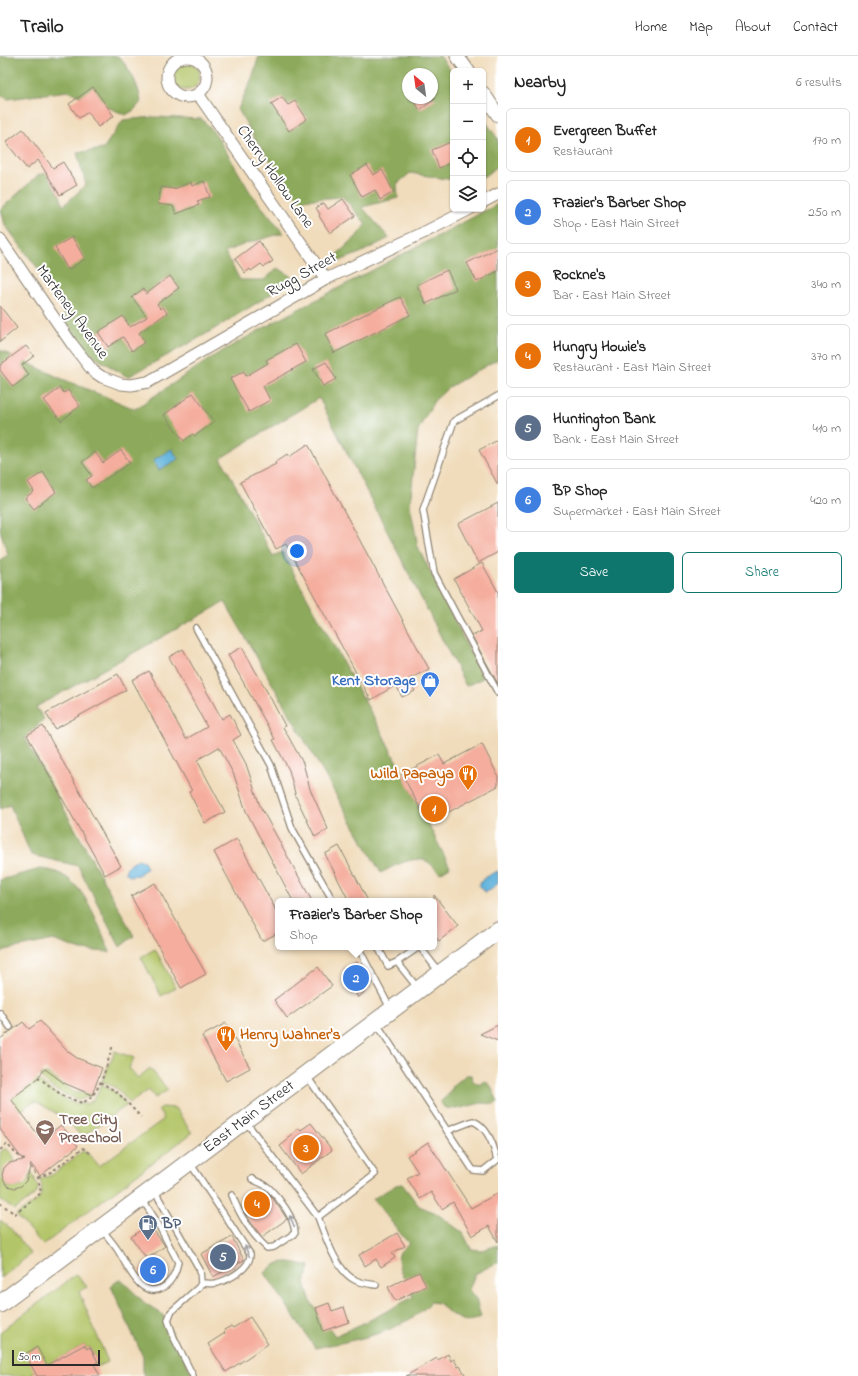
<!DOCTYPE html>
<meta charset="utf-8">
<style>
:root{--surface:#fff;--page:#f6f6f6;--text:#222;--muted:#767676;--line:#e0e0e0;--accent:#0f766e}
body{margin:0;font-family:"Indie Flower",sans-serif;background:var(--page);color:var(--text)}
.controls{position:absolute;right:12px;top:12px;display:grid;overflow:hidden;border-radius:6px;box-shadow:0 1px 3px #0004}
.controls button{width:36px;height:36px;display:grid;place-items:center;padding:0;border:0;border-bottom:1px solid var(--line);background:var(--surface);color:var(--text);font:20px sans-serif}
.compass{position:absolute;left:402px;top:12px;width:36px;height:36px;border-radius:50%;background:var(--surface);box-shadow:0 1px 3px #0004;rotate:331deg}
.scale{position:absolute;left:12px;bottom:10px;width:88px;box-sizing:border-box;padding-left:4px;border:2px solid #2b2b2b;border-top:0;font-size:11px;line-height:14px;white-space:nowrap;color:#2b2b2b;-webkit-text-stroke:3px #fff;paint-order:stroke}
.you{position:absolute;left:297px;top:495px;width:14px;height:14px;margin:-10px;border:3px solid #fff;border-radius:50%;background:#1a73e8;box-shadow:0 0 0 6px #1a73e833}
.badge{display:grid;place-items:center;width:26px;height:26px;border-radius:50%;background:var(--accent);color:#fff;font-size:13px;font-weight:700}
.pin{position:absolute;translate:-50% -50%;border:2px solid #fff;box-shadow:0 1px 4px #0006}
.popup{position:absolute;left:275px;top:842px;width:162px;height:52px;box-sizing:border-box;display:grid;place-content:center;border-radius:6px;background:var(--surface);filter:drop-shadow(0 1px 3px #0005);font-size:13px;white-space:nowrap;color:var(--muted)}
.popup b{font-size:15px;color:var(--text)}
.popup::after{content:'';position:absolute;left:50%;top:100%;margin-left:-8px;border:8px solid transparent;border-top-color:var(--surface)}
.list{margin:0;padding:0;list-style:none}
h2{display:flex;justify-content:space-between;align-items:center;height:52px;margin:0;padding:0 16px;font-size:17px}
h2 small{font-size:13px;font-weight:400;color:var(--muted)}
.list li{display:grid;grid-template-columns:26px 1fr auto;gap:12px;align-items:center;box-sizing:border-box;height:64px;margin:0 8px 8px;padding:0 8px;border:1px solid var(--line);border-radius:6px}
.list b{display:block;font-size:15px;white-space:nowrap}
.list p{margin:0;font-size:13px;white-space:nowrap;color:var(--muted)}
.list em{font-size:13px;font-style:normal;color:var(--muted)}
.actions{display:flex;gap:8px;padding:12px 16px}
.actions a{flex:1;padding:9px 0;border:1px solid var(--accent);border-radius:6px;text-align:center;font-size:14px;color:var(--accent)}
.actions .main{background:var(--accent);color:#fff}
.icon{flex:none;width:22px;height:22px;fill:none;stroke:currentColor;stroke-width:2;stroke-linecap:round;stroke-linejoin:round}
.map{position:relative;flex:none;width:498px;height:1320px;overflow:hidden}
header{display:flex;align-items:center;gap:24px;box-sizing:border-box;height:56px;padding:0 20px;background:var(--surface);border-bottom:1px solid var(--line)}
header strong{font-size:19px}
nav{display:flex;gap:22px;margin-inline-start:auto;font-size:14px}
main{display:flex}
aside{flex:1;background:var(--surface)}
.map>svg:first-child{display:block}
.green{fill:#b2c568;stroke:#6e784a}
.forest{fill:#8daa5c;stroke:#5c6a44;fill-rule:evenodd}
.water{fill:#61b2dc;stroke:#466e84}
.building{fill:#f5ae9e}
.lines{fill:none;stroke-linecap:round;stroke-linejoin:round}
.service-casing{stroke:#8e8372;stroke-width:8}
.minor-casing{stroke:#8e8372;stroke-width:13}
.tertiary-casing{stroke:#8e8372;stroke-width:15}
.primary-casing{stroke:#8e8372;stroke-width:19}
.path{stroke:#8e8372;stroke-width:2;stroke-dasharray:3 3;stroke-linecap:butt}
.service{stroke:#fff;stroke-width:5.5}
.minor{stroke:#fff;stroke-width:11}
.tertiary{stroke:#fff;stroke-width:13}
.primary{stroke:#fff;stroke-width:17}
.oneway{stroke:#a0a0a0}
.labels{text-anchor:middle;dominant-baseline:central;stroke-width:4;stroke-linejoin:round;paint-order:stroke}
.street-label{font-size:16px;fill:#2b2b2b;stroke:#fff}
.shop-label{font-size:16px;font-weight:bold;fill:#366cbe;stroke:#fff;text-anchor:end}
.food-label{font-size:16px;font-weight:bold;fill:#c56008;stroke:#fff;text-anchor:end}
.education-label{font-size:16px;font-weight:bold;fill:#785e54;stroke:#fff;text-anchor:start}
.service-label{font-size:16px;font-weight:bold;fill:#4e5e75;stroke:#fff;text-anchor:start}
</style>
<header>
<strong>Trailo</strong>
<nav><a>Home</a><a>Map</a><a>About</a><a>Contact</a></nav>
</header>
<main>
<div class="map">
<svg width="498" height="1320" viewBox="0 0 498 1320">
<rect width="100%" height="100%" fill="#fff"/>
<filter id="ink" filterUnits="userSpaceOnUse"><feTurbulence type="fractalNoise" baseFrequency=".025" numOctaves="2"/><feDisplacementMap in="SourceGraphic" scale="8" xChannelSelector="R" yChannelSelector="G"/><feConvolveMatrix kernelMatrix="1 2 1 2 8 2 1 2 1" color-interpolation-filters="sRGB"/></filter>
<filter id="wash" filterUnits="userSpaceOnUse"><feTurbulence type="fractalNoise" baseFrequency=".012" numOctaves="4" result="noise"/><feDisplacementMap in="SourceGraphic" scale="16" xChannelSelector="R" yChannelSelector="G"/><feGaussianBlur stdDeviation="0.9" result="paint"/><feColorMatrix in="noise" values="0 0 0 0 0 0 0 0 0 0 0 0 0 0 0 0 0 1.4 0 .05"/><feComposite in="paint" operator="in"/></filter>
<g filter="url(#wash)">
<rect width="100%" height="100%" fill="#f0dbba"/>
<path class="green" d="M172 20a14 14 0 1 1 28 0a14 14 0 1 1-28 0Z
M155,893l21,39 -15,8 -20,-39z
M115,995l19,7 -5,10 9,10 12,-10 18,22 -13,8 -6,-8 -19,13 -14,-15 -14,-7z
M48,1018l27,19 10,-1 7,3 -12,5c-13,-4 -33,-12 -40,-25z
M36,1023c13,9 43,36 58,20 3,-4 5,-10 7,-15l15,9 11,12 -45,32 -16,-18 -31,-18 -15,10 -11,-14 17,-9z
M162,1051l13,1 17,25 -149,112 -27,-30c16,-12 31,-14 24,-36l12,-4 31,-24 8,5 8,10 65,-47 -6,-9z
M6,1092l6,6 3,8c-10,3 -15,16 -7,24 5,3 11,0 16,0l5,-5 2,-10 7,15 -1,7 -22,17 -15,-10v-48z
M0,1164l11,9 20,25 -31,24z
M77,1218l10,13 -8,5 29,70 -13,5 -1,-3 4,-2 -8,-15 -3,2 -3,-4 -38,21 -9,-19 -12,7 11,17 -4,2 1,3h-33v-44z"/>
<path class="forest" d="M0,0h118c12,12 21,30 23,46l-7,8 -8,5 -58,-24 -60,8 -8,-4z
M259,0h181l13,18v106l-43,-7 -13,11 1,14 -36,9 27,31 -29,15 -23,9 -4,-4 23,-21 10,-13 -23,-27 -44,3 -43,-59 -18,-32 14,-31zM408,18h24v24h-24z
M154,61l48,2 15,17 33,56 33,41 -38,11 -20,8 15,28h24l14,-12 18,11 -90,55 -78,43 -44,-26 -17,-29 -13,-32 -49,-65 -4,-16 37,-34 8,-2 14,22 3,11 23,-21 -9,-32 26,-4 20,-29z
M483,62l15,21v27l-15,11z
M498,148v155l-49,28 -15,14 -16,29 -8,75 8,42 65,131 -17,8 -147,-288 -98,60 52,98 9,-4 98,177 70,138 -10,6c-4,-3 -9,-10 -14,-12 -12,-6 -35,6 -45,12l-156,-271 -189,105 8,12 -19,19 109,198 -14,11 -42,-81 -47,-11 -21,-50 -10,4v-249l8,-5 -8,-25v-180l60,28 75,31 82,-55 59,-33z
M40,813c43,1 55,50 70,83l-29,-2 -28,-10 -48,10 -5,3v-73z
M466,1019h5l2,6 7,4 5,-4 6,5 7,16 -4,2 -13,-1 -24,6 -12,-1 -5,-6 8,-7 6,-10z
M402,1128l17,22 17,7 27,20 8,16 11,1 16,-5v17l-23,12 -6,16 7,9 5,18 -14,5 -15,-7 -14,-12 -7,-1c-28,31 -76,38 -116,46l-50,-75c15,-16 26,-11 45,-7l-5,16 6,20 24,34 35,-16 43,-23c-4,-13 -20,-31 -13,-45 2,-3 6,-6 9,-8l-36,-45 23,-14z
M120,1223l25,24 17,11 31,62h-50v-19l-32,-71z"/>
<path class="water" d="M172,393l6,10 -19,11 -6,-10z
M138,803l6,2 3,7 -9,7 -9,1 -4,-4 2,-5z
M498,815v12l-7,7 -6,2 -6,-7c4,-8 12,-11 19,-14z"/>
<g id="blocks">
<path class="building" d="M93,31l21,29 -16,11 -10,-15 -9,6 -10,-14z
M282,41l6,8 7,-4 12,18 -18,12 -18,-27z
M412,42h24l-16,12z
M23,73l30,39 10,-6 14,23 -17,10 -22,-35 -11,9 -21,-27z
M453,85v21l-14,6 -7,-18z
M367,109l6,10 9,-5 12,22 -14,8 -5,-10 -13,7 -12,-22z
M204,125l6,16 -13,4 2,4 -23,9 -3,-8 -15,-2 3,-17 13,2 17,-7 1,4z
M343,143l12,17 -25,17 -11,-17 1,-2 -4,-6 8,-5 4,6z
M72,181l13,22 -17,11 -13,-23z
M259,185l14,20 -9,6 -3,-3 -10,7 -1,-2 -5,4 -10,-14z
M498,192v23l-21,11 -10,-19z
M447,214l9,19 -30,15 -9,-19z
M170,220l9,12 -22,16 4,5 2,-2 4,6 -28,20 6,9 -13,9 -9,-14 -15,10 -10,-15 25,-16 7,11 17,-10 -15,-20 11,-8 3,5z
M400,241l10,18 -76,38 -9,-19z
M0,250l17,22 -17,14z
M296,288l10,18 -43,24 7,14 -21,12 -19,-33 14,-8 2,5 22,-13 -2,-3z
M26,290l8,10 -12,9 7,10 -16,12 -13,-17v-5z
M326,306l10,17 -13,7 -10,-17z
M60,332l4,5 4,-3 12,16 -19,15 -17,-21z
M193,337l21,29 -19,14 -2,-2 -9,7 -20,-26z
M498,384v45l-19,-35z
M308,388l121,225 -20,10 6,12 -13,6 -6,-12 -25,15 -85,-156 -10,5 -36,-67 36,-18 -1,-2 12,-8 2,3z
M121,394l9,13 -38,25 -6,-8 6,-4 -10,-14 13,-10 8,11z
M43,416l13,20 -22,17 -9,-11 9,-7 -6,-9z
M498,447v49l-20,11 -20,-39z
M482,507l16,29v92l-26,-48 10,-5 -28,-52z
M242,591l28,50 15,29 -2,1 20,36 7,26 18,40 -13,8 -19,-40 -7,-27 -16,-30 2,-1 -47,-84z
M183,593l39,70 8,-5 11,21 -8,5 13,24 14,42 52,95h-19l-47,-90 -12,-36 -15,-28 -22,13 28,52 -20,11 -16,-31 3,-1 -60,-111 17,-9 37,68 21,-12 -38,-70z
M118,618l8,16 -71,39 -9,-16z
M43,670l78,140 -16,9 -78,-140z
M482,688l16,32v10l-70,37 -26,-49 37,-19 5,9z
M237,783l41,75v19l-16,8 -48,-89z
M339,790l12,22 17,33h-19l-24,-47z
M155,827l51,91 -25,14 -50,-92z
M434,839l24,31 -19,15 -5,-6z
M357,906l13,25 -12,11 -15,-29z
M318,911l14,19 -45,32 -13,-18z
M40,965l27,30 10,7 25,10 -10,27 -28,-12 -19,-14 -11,13 -23,17 31,41 19,-15 17,21 -38,30 -9,-12 -5,17 -5,5 -6,2 -7,-2 -4,-5 -2,-6 2,-7 5,-5 14,-3 -23,-31v-90l23,-17 6,7z
M226,967l24,45 -24,13 -24,-45z
M498,969v16l-18,-7z
M311,1067l21,27 -31,24 -21,-28 8,-6 -1,-2 12,-10 2,2z
M428,1086l43,66 27,-15v49l-9,-16 -17,10 -19,-34 -11,7 -11,-17 -11,7 -13,-21 11,-6 -11,-16z
M265,1136l7,5 15,22 -25,18 -12,-16 -7,-13z
M149,1168l16,22 -18,13 -16,-22z
M397,1177l8,13 -13,7 3,5 -14,9 -5,-8 -11,7 -6,-11z
M232,1181l12,23 -31,17 -12,-23z
M157,1201l10,14 -18,13 -10,-14z
M419,1216l7,14 -31,15 -7,-14z
M329,1247l3,8 12,-4 5,15 -26,9 -7,-23z
M250,1261l18,27 -42,28 -18,-28 17,-11 -1,-3 7,-4 2,2z
M84,1289l3,4 3,-2 8,15 -4,2 6,12h-63l-12,-22 12,-7 10,18z
M448,1298l3,7 3,-2 4,8 2,-1 6,10h-60l31,-18 1,2z"/>
</g>
</g>
<g filter="url(#ink)">
<use href="#blocks" fill-opacity="0" stroke="#8e8372" stroke-width="1"/>
<g class="lines">
<defs>
<path id="service" d="M498,340l-44,25 -31,89 11,63 64,120
M196,572l75,137 21,63 41,73
M358,891l32,61
M378,891l10,19 9,-4 20,25
M420,891l19,25
M397,906l22,-15
M0,957l10,14
M377,968l96,146 10,1 14,-11c-3,-14 -9,-33 -24,-39l-26,10
M246,1066l72,95 57,-43 -69,-99
M190,1107l60,91c1,14 -20,25 -33,29 -5,1 -11,0 -16,0
M154,1134l46,80 1,13 -2,4 -28,25 -3,8 6,18 19,38
M232,1139c7,19 20,40 35,53l7,-1 21,-14c-1,-16 -15,-34 -26,-45 -4,-4 -12,-6 -17,-9
M318,1161c7,18 18,54 37,63 6,3 14,4 21,5
M102,1174c6,7 12,14 17,22 9,15 23,50 46,34 8,-6 11,-14 13,-24l-21,-40 -15,-23"/>
<path id="minor" d="M167 21a20 20 0 1 1 40 0a20 20 0 1 1-40 0Z
M198,38l128,185
M483,146l15,-8
M0,183l72,105 21,27 9,6 19,7 10,1 17,-3 178,-103 99,-47 45,-23"/>
<path id="tertiary" d="M457,0l11,15
M483,37l15,22"/>
<path id="primary" d="M0,1248l498,-374"/>
</defs>
<use href="#service" class="service-casing"/>
<use href="#minor" class="minor-casing"/>
<use href="#tertiary" class="tertiary-casing"/>
<use href="#primary" class="primary-casing"/>
<path class="path" d="M38,1021l25,19 19,7c20,-9 24,-38 31,-58
M100,1026l17,10 24,25
M0,1094l7,-6 9,10 10,6
M38,1122l13,-6 32,-24 7,5
M0,1147l15,11 26,-21 -3,-15 -7,-11"/>
<use href="#service" class="service"/>
<use href="#minor" class="minor"/>
<use href="#tertiary" class="tertiary"/>
<use href="#primary" class="primary"/>
</g>
<defs><path id="oneway-shaft" d="M-6 0H5M1.5-3L5.5 0L1.5 3" fill="none" stroke-width="1.6" stroke-linecap="round" stroke-linejoin="round"/></defs>
<g class="oneway">
<use href="#oneway-shaft" transform="translate(292 1165) rotate(-112)"/>
<use href="#oneway-shaft" transform="translate(247 1195) rotate(-114)"/>
</g>
</g>
<defs>
<symbol id="shop-pin" viewBox="-11 -11 22 30"><path d="M0 17L-7.5 6A9.5 9.5 0 1 1 7.5 6Z" fill="#3f7fe0" stroke="#fff"/><path d="M-5-2.5h2.3a2.7 3.5 0 0 1 5.4 0H5L5.5 6h-11ZM-1.5-2.5h3a1.5 2.3 0 0 0-3 0Z" fill="#fff"/></symbol>
<symbol id="restaurant-pin" viewBox="-11 -11 22 30"><path d="M0 17L-7.5 6A9.5 9.5 0 1 1 7.5 6Z" fill="#e8710a" stroke="#fff"/><path d="M-5-6h1v4h1v-4h1v4h1v-4h1v5L-1.5 .5V6h-2V.5L-5-1ZM5-6V6H3V1.5H1.5Q1.5-4 5-6Z" fill="#fff"/></symbol>
<symbol id="school-pin" viewBox="-11 -11 22 30"><path d="M0 17L-7.5 6A9.5 9.5 0 1 1 7.5 6Z" fill="#8d6e63" stroke="#fff"/><path d="M0-5L7-2L0 1L-7-2ZM-4 1L0 2.5L4 1V4Q0 6-4 4Z" fill="#fff"/></symbol>
<symbol id="fuel-pin" viewBox="-11 -11 22 30"><path d="M0 17L-7.5 6A9.5 9.5 0 1 1 7.5 6Z" fill="#5c6f8a" stroke="#fff"/><path d="M-5.5-6h7V0h2V4h1.3V-2.5L3-4.5l.8-.8L6-3V5H2.5V1h-1V6h-7ZM-4.2-4.7v3.2H.2V-4.7Z" fill="#fff"/></symbol>
</defs>
<g fill-rule="evenodd">
<use href="#shop-pin" x="419" y="614" width="22" height="30"/>
<use href="#restaurant-pin" x="457" y="707" width="22" height="30"/>
<use href="#restaurant-pin" x="215" y="968" width="22" height="30"/>
<use href="#school-pin" x="34" y="1062" width="22" height="30"/>
<use href="#fuel-pin" x="137" y="1157" width="22" height="30"/>
</g>
<g class="labels">
<g class="street-label">
<text transform="translate(275 121) rotate(55)">Cherry Hollow Lane</text>
<text transform="translate(302 219) rotate(-29)">Rugg Street</text>
<text transform="translate(72 256) rotate(54)">Marteney Avenue</text>
<text transform="translate(249 1061) rotate(-37)">East Main Street</text>
</g>
<g class="shop-label">
<text x="416" y="625">Kent Storage</text>
</g>
<g class="food-label">
<text x="454" y="718">Wild Papaya</text>
<text x="240" y="979" text-anchor="start">Henry Wahner's</text>
</g>
<g class="education-label">
<text x="59" y="1064">Tree City<tspan x="59" dy="18">Preschool</tspan></text>
</g>
<g class="service-label">
<text x="162" y="1168">BP</text>
</g>
</g>
</svg>
<div class="controls">
<button>+</button>
<button>−</button>
<button><svg class="icon" aria-label="locate" viewBox="0 0 24 24"><circle cx="12" cy="12" r="6"/><path d="M12 2v4M12 18v4M2 12h4M18 12h4"/></svg></button>
<button><svg class="icon" aria-label="layers" viewBox="0 0 24 24"><path d="M12 4l9 5-9 5-9-5zM3 14l9 5 9-5"/></svg></button>
</div>
<svg class="compass" viewBox="-18 -18 36 36"><path d="M0-13l5 13h-10z" fill="#e53935"/><path d="M0 13l5-13h-10z" fill="#767676"/></svg>
<div class="scale">50 m</div>
<div class="you"></div>
<div class="pin badge" style="left:434px;top:753px;background:#e8710a">1</div>
<div class="pin badge" style="left:356px;top:922px;background:#3f7fe0">2</div>
<div class="popup"><b>Frazier's Barber Shop</b>Shop</div>
<div class="pin badge" style="left:306px;top:1092px;background:#e8710a">3</div>
<div class="pin badge" style="left:257px;top:1148px;background:#e8710a">4</div>
<div class="pin badge" style="left:223px;top:1201px;background:#5c6f8a">5</div>
<div class="pin badge" style="left:153px;top:1214px;background:#3f7fe0">6</div>
</div>
<aside>
<h2>Nearby<small>6 results</small></h2>
<ul class="list">
<li><span class="badge" style="background:#e8710a">1</span><div><b>Evergreen Buffet</b><p>Restaurant</p></div><em>170 m</em></li>
<li><span class="badge" style="background:#3f7fe0">2</span><div><b>Frazier's Barber Shop</b><p>Shop · East Main Street</p></div><em>250 m</em></li>
<li><span class="badge" style="background:#e8710a">3</span><div><b>Rockne's</b><p>Bar · East Main Street</p></div><em>340 m</em></li>
<li><span class="badge" style="background:#e8710a">4</span><div><b>Hungry Howie's</b><p>Restaurant · East Main Street</p></div><em>370 m</em></li>
<li><span class="badge" style="background:#5c6f8a">5</span><div><b>Huntington Bank</b><p>Bank · East Main Street</p></div><em>410 m</em></li>
<li><span class="badge" style="background:#3f7fe0">6</span><div><b>BP Shop</b><p>Supermarket · East Main Street</p></div><em>420 m</em></li>
</ul>
<div class="actions"><a class="main">Save</a><a>Share</a></div>
</aside>
</main>
